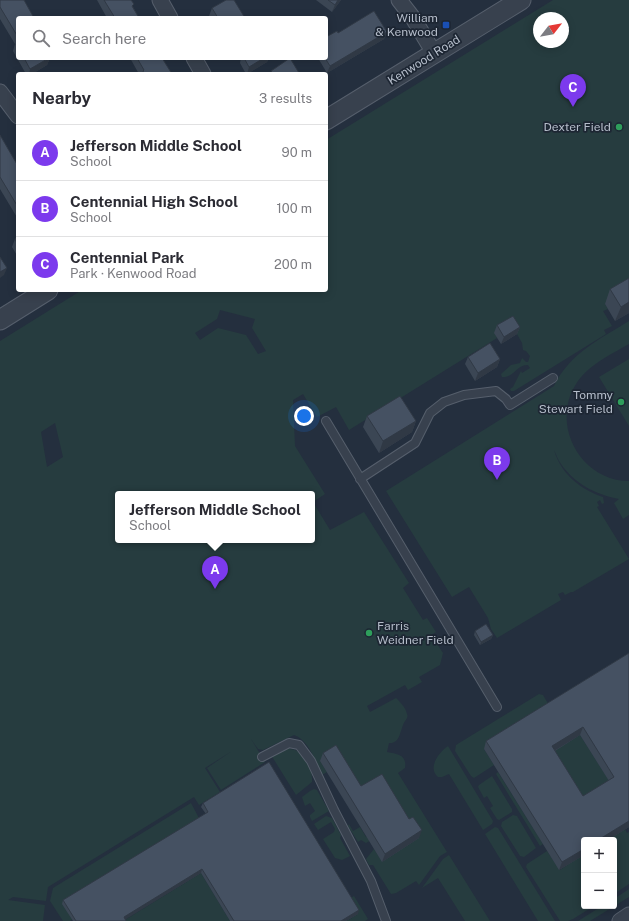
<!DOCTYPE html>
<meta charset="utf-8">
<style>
:root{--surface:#fff;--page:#f7f7f7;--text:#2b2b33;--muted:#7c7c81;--line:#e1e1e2;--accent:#7c3aed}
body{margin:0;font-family:"Public Sans",sans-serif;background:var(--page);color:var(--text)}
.controls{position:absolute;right:12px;bottom:12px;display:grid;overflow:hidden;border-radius:4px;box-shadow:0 2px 10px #0003}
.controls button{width:36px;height:36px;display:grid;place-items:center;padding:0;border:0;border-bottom:1px solid var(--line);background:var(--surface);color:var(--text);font:20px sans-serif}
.compass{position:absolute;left:533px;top:12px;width:36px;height:36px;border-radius:50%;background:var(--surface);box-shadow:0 2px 10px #0003;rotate:59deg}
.you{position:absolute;left:304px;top:416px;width:14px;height:14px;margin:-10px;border:3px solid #fff;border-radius:50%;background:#1a73e8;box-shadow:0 0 0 6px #1a73e833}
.badge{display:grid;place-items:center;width:26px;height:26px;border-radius:50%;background:var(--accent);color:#fff;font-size:13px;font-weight:700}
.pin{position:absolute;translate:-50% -33px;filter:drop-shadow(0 1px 2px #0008)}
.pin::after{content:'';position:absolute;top:21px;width:14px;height:12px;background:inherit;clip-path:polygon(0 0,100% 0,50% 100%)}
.popup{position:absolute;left:115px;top:491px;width:200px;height:52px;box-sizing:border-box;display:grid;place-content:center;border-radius:4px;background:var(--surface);filter:drop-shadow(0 1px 3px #0005);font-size:13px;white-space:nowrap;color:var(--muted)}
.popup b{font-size:15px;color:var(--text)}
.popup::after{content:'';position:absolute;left:50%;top:100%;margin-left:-8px;border:8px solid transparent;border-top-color:var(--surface)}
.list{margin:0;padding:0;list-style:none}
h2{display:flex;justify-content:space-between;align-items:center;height:52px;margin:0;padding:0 16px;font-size:17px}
h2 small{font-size:13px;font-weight:400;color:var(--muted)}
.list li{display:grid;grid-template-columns:26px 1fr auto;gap:12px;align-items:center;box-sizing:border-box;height:56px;padding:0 16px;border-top:1px solid var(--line)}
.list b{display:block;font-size:15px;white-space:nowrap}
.list p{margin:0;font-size:13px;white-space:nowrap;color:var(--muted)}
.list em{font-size:13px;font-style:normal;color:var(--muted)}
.icon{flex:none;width:22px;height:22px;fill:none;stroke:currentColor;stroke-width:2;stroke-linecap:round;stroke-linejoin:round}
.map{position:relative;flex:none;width:629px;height:921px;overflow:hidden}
.search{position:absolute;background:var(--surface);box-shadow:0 2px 10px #0003;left:16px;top:16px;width:312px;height:44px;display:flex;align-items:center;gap:10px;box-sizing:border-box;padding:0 14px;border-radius:4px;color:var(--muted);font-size:15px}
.panel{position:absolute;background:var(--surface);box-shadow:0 2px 10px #0003;left:16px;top:72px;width:312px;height:220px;border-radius:4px}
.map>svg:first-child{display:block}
.green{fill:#263c3f;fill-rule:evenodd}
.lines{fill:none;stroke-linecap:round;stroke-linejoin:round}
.service-casing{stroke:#565f6c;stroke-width:10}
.minor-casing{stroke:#565f6c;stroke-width:17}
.tertiary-casing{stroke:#565f6c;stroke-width:21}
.service{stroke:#38414e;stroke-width:8}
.minor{stroke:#38414e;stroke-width:15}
.tertiary{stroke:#38414e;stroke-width:19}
.wall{fill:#3b4654;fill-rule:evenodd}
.shaded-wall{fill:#303945}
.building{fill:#455162;stroke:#303945;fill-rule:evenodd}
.transit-dot{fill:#1a4fb4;stroke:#1d2633;stroke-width:1.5}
.leisure-dot{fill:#2e9e5b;stroke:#1d2633;stroke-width:1.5}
.labels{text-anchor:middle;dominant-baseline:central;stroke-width:3.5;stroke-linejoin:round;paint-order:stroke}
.poi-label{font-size:12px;fill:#b4bcc9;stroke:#1d2633;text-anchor:end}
.street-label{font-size:12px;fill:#b4bcc9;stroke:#1d2633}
</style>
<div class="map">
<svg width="629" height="921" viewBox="0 0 629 921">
<rect width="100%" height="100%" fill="#242f3e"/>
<path class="green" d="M553,0h76v289l-24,15 3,5 -5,2 9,15 -8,4 2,4 -92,57h-3l-1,-2 3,-2 8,-16 1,2 8,-5 -2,-3c-12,0 -14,13 -26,12l-1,-3 10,-9 9,-2 2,-5 4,4h2l2,-6 -4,-5 -3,-1 -1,-7 -5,-9 -22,-1 2,5 -148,92 -13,-23 -19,10 -14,-23 -10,6 2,46 30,48 -12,8 17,28 34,-18 45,71 -6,5 20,32 4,-2 9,14 -5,3 12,18 -3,12 -21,12 3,5 -14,8 -3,-5 -38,21 3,6 26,-14c4,4 10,10 11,16 2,4 -3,7 -4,11 -3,8 -4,19 -14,18l-2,9c11,2 20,3 18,16l-7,5 49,79 -7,4 -21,29 -3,-4 -20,12 -5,1 -18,-29h-4l-3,-6 8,-10 8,12 3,-29 -19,11 -5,-3 -3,2 -10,-16 1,-2 4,7 7,-4 6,10 14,-8 -60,-68 7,11 -5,3c-7,-14 -13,-35 -28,-40l-31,15 -5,-1 -7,-10 14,23 -44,28 -14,-22 25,-17 -27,17 15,24 -21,13 -5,-8 -146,90 -2,14 -33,-4 -5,3 37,5 -2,16h-43v-580l82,-51h244v-150zM539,18h24v24h-24zM220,310l35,9 -3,9 14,23 -8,3 -12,-19 -28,-7 -18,12 -5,-7 22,-14zM55,423l8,34 -16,10 -6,-35zM118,494h194v46h-194z
M629,321v23c-19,11 -41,21 -53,40 -26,41 5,97 53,97v34l-6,4 -9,-16 5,-4c-24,-5 -44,-15 -58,-35 -3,-4 -5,-10 -7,-14 7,24 26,39 49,47l1,6 -2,1 -2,-4 -3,2 2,4 -2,1 32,52 -56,33h-2l-6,3 -2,-3 -5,2 3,6 -64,38 -6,-9 -3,-11 -19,-31 -17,10 -66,-106 168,-105c15,-32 46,-47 75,-65z
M629,359v67l-30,-49z
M539,694l4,1 7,12 -66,42 10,16 -20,13 -3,-2 -16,-25 1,-6z
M580,735l32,50 -31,19 -32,-50z
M448,746l45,75 -1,3 -9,6 -34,-56 -7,3h-4c-11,-9 1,-25 10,-31z
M288,748c3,2 7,1 9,3 10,7 16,20 15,31l-16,13 -25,-40z
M498,772l45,72 -3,2 -44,-72z
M492,776l20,33v3l-13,8 -2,-1 -7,-11 3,-2 -6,-10 -3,2 -6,-11 1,-2z
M314,789l3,1 12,21 -17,10 -2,-4v-2l5,-4 -5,-8 -5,3 -3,-9 8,-6z
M191,803l9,17 -130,101h-7l-13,-20 3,-13z
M513,815l4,1 19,32 -12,9 -4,-1 -19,-30 1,-4z
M326,816l6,2 9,17 -1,3 10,18 -8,4 -7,-2 -12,-19 11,-7 1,-3 -4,-7 -13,8 -4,-6z
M495,827l3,1 57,93h-17l-53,-87z
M625,829l2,4 2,-1v52l-15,10v-54h-7z
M547,851l13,19 24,-16v52h10l-21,13 -5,2h-8l-34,-54 1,-3z
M449,855l41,66h-25l-27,-43 -16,10 21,-29z
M201,873l29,48h-107z
M629,889v8l-39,24h-12l24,-15h12v-7z
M354,896l14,23 -3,2h-19l12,-7 -9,-15z"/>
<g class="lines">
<defs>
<path id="service" d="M326,421l171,286
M360,479l55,-36 15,-30 14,-11 20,-7 32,-4 10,8 4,6 43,-27
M262,757l27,-14 10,2 12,16 23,49 37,71 15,40"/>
<path id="minor" d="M160,0l10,18
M399,0l14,18 21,35
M194,58l9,16
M0,92l18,24
M620,921l9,-6"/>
<path id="tertiary" d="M326,120l195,-120
M0,320l48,-30"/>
</defs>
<use href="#service" class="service-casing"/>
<use href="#minor" class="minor-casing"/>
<use href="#tertiary" class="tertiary-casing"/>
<use href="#service" class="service"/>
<use href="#minor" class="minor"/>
<use href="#tertiary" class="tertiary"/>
</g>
<path class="wall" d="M0,0l18,18v40h32l-3,7 -15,9h-6l-13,-23 2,-7 -15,-25z
M97,0h34l2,7 6,11h-32z
M316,0h25l-9,12z
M212,8l33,10h-34l-2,-2z
M387,32l-3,7 -57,34 -9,-15h8l12,-25z
M130,58h32l10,16h-33z
M241,58h28l-2,4 -20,12h-1l-6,-11z
M0,135l18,31v53l-18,-30z
M18,237v20l-6,-10 3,-8z
M610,289l19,24 -14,8 -10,-17z
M497,325l23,2 -3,7 -16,10 -7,-11z
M468,357l32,2 -3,8 -22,14 -10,-17z
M367,416l49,5 -4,11 -33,21 -16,-26z
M475,631l18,4 -2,4 -11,6 -6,-10z
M629,653v174l-21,13h-24v15l-25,15 -75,-121 2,-8zM580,735l29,46 -26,15 -28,-45z
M323,753l38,33 58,52 -37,24 -62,-101z
M203,803l155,111 -12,7h-116l-29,-48 -76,46 1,2h-53l-11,-17 1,-4 143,-86 -5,-7z"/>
<path class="shaded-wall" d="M338,0h3l-9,12 3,-7z
M387,32l-3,7 -57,34 3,-7z
M50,58l-3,7 -15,9h-3l1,-5z
M264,58h5l-2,4 -20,12 2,-7z
M7,268l-3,7 -4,3v-6z
M629,302v11l-14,8 6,-14z
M520,327l-3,7 -16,10 3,-7z
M500,359l-3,8 -22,14 3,-8z
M416,421l-4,11 -33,21 4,-12z
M493,635l-2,4 -11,6 1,-3z
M583,727l-3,8 -31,19 3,-8z
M629,821v6l-21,13h-10z
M422,830l-3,8 -37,24 3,-8z
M584,849v6l-25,15 3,-8z
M202,869l-1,4 -78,48 1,-4z
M359,910l-1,4 -12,7h-5z"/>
<path class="building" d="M0,0h24l10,18h-16v19l-18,-30z
M104,0h27l3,4 -2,2 7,12h-24z
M226,0h8l11,18h-27l-6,-10z
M328,0h10l-3,5z
M374,11l13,21 -57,34 -5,-8h1v-21l11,-6 1,2z
M18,42v6l-2,-4z
M24,58h25l-19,11z
M137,58h25l10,16h-28l-1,-3 1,-1z
M244,58h20l-15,9z
M290,58l9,15 -1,1h-25l-2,-3z
M0,135l18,31v41l-18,-30z
M18,237v8l-3,-6z
M0,257l7,11 -7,4z
M629,278v24l-8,5 -11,-18z
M513,316l7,11 -16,10 -7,-12z
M490,343l10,16 -22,14 -10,-16z
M400,396l16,25 -33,20 -16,-25z
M486,624l7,11 -12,7 -6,-11z
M629,653v168l-31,19h-14v9l-22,13 -76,-121zM583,727l31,50 -31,19 -31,-50z
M336,745l25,41 21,-12 27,45 4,-2 9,13 -37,24 -62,-101z
M269,762l90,148 -18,11h-107l-32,-52 -78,48 2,4h-50l-13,-21 145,-88 -5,-9z"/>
<rect class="transit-dot" x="442" y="21" width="8" height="8" rx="2"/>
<g class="leisure-dot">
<circle cx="619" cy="127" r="4"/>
<circle cx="621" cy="402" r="4"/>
<circle cx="369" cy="633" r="4"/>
</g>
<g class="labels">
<g class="poi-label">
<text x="438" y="18">William<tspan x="438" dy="14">&amp; Kenwood</tspan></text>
<text x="611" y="127">Dexter Field</text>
<text x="613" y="395">Tommy<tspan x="613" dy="14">Stewart Field</tspan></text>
<text x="377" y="626" text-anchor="start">Farris<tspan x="377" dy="14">Weidner Field</tspan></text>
</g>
<g class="street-label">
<text transform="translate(424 60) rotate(-32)">Kenwood Road</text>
</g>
</g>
</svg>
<div class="controls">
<button>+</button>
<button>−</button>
</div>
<svg class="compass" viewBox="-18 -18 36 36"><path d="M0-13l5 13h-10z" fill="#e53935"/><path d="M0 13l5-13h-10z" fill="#7c7c81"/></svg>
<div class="you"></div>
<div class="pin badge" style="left:215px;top:589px">A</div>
<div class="popup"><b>Jefferson Middle School</b>School</div>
<div class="pin badge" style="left:497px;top:480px">B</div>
<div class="pin badge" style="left:573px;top:107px">C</div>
<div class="search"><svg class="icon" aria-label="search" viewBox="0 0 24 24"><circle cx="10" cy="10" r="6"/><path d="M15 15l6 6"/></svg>Search here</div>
<section class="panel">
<h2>Nearby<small>3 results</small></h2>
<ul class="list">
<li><span class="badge">A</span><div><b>Jefferson Middle School</b><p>School</p></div><em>90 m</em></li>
<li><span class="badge">B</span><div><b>Centennial High School</b><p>School</p></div><em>100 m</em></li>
<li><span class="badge">C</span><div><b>Centennial Park</b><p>Park · Kenwood Road</p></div><em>200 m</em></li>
</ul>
</section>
</div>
